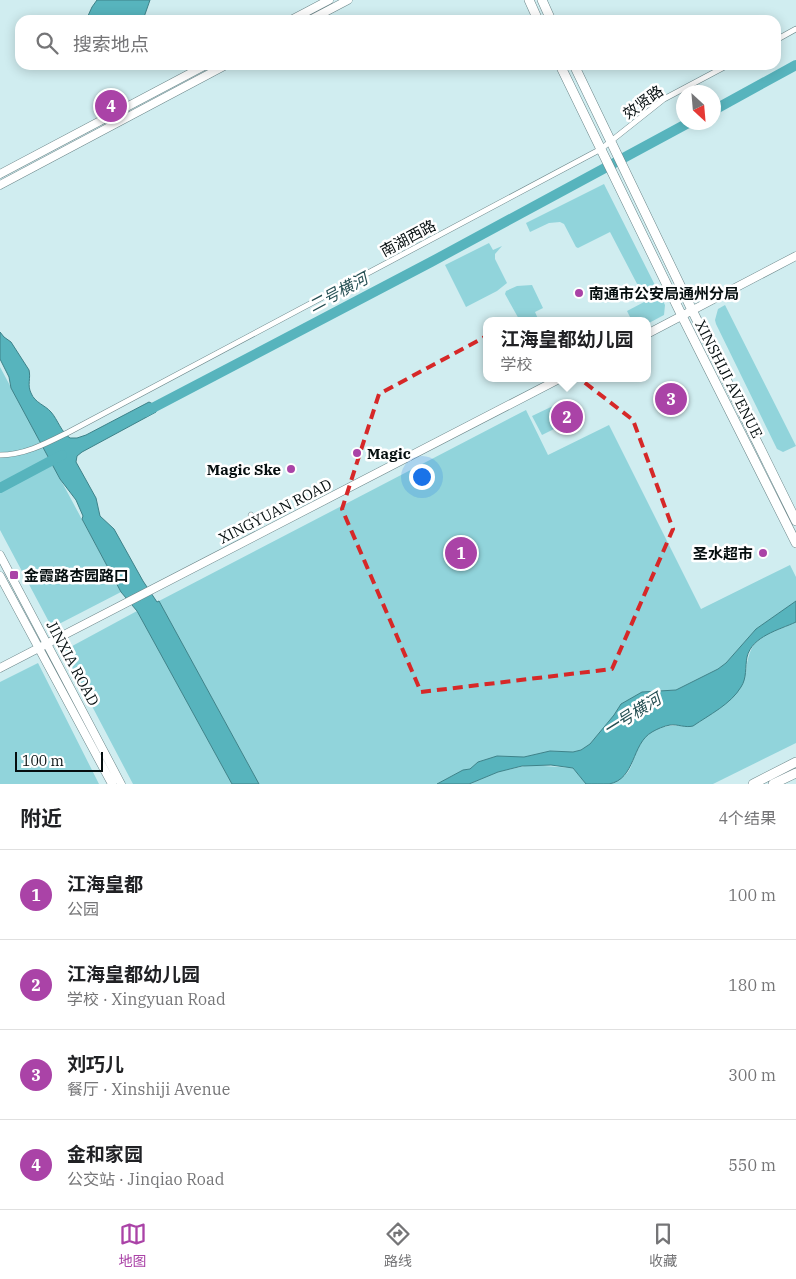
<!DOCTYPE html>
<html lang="zh">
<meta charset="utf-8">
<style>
:root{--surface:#fff;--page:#f2f2f2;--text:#202124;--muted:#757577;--line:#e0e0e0;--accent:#aa43a7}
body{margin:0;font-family:"IBM Plex Serif","Noto Sans SC",serif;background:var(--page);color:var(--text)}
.compass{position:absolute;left:676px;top:85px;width:45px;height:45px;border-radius:50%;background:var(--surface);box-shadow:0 2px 12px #0003;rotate:154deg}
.scale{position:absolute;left:15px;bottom:12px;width:88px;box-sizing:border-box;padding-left:5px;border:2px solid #050e0f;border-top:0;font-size:14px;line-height:18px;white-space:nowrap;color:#050e0f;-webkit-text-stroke:4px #fff;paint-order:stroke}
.you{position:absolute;left:421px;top:476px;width:18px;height:18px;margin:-12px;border:4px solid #fff;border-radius:50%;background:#1a73e8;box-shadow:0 0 0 8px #1a73e833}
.badge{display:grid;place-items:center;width:32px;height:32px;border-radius:50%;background:var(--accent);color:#fff;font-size:16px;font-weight:700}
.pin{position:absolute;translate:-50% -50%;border:2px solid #fff;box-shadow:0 1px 5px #0006}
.popup{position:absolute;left:483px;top:317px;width:168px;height:65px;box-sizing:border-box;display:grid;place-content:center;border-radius:10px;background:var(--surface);filter:drop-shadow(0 1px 4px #0005);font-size:16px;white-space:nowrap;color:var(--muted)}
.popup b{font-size:19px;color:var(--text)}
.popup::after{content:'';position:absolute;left:50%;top:100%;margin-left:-10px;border:10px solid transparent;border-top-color:var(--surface)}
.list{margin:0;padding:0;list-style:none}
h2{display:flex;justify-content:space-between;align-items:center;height:65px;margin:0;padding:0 20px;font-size:21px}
h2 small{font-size:16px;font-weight:400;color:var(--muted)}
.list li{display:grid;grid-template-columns:32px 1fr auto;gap:15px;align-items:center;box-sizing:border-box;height:90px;padding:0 20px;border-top:1px solid var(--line)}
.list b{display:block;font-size:19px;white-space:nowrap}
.list p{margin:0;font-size:16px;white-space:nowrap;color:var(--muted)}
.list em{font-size:16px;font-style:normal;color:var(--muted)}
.icon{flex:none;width:28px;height:28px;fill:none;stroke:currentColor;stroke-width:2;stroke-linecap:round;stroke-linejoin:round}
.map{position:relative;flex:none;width:796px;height:784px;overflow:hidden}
.search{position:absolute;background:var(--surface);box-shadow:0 2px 12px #0003;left:15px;right:15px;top:15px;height:55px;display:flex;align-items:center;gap:12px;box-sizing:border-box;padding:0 18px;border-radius:15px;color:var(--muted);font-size:19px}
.sheet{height:425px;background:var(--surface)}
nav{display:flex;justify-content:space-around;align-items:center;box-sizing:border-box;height:70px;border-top:1px solid var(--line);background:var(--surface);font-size:14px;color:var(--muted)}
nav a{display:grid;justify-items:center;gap:2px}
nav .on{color:var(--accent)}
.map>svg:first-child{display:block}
.green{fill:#91d4db}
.water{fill:#57b4bd;stroke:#3e8289}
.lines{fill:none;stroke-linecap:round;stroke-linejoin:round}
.river{stroke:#57b4bd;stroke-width:10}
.street-casing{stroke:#6b8689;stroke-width:6}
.secondary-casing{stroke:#6b8689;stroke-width:9}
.primary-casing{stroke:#6b8689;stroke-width:10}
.street{stroke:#fff;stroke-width:5}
.secondary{stroke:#fff;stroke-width:8}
.primary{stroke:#fff;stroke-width:9}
.marked{fill:none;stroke:#d62828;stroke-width:4;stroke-dasharray:10 6;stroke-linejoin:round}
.poi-dot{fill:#aa43a7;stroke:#fff;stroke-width:2}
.labels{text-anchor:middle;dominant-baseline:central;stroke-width:5;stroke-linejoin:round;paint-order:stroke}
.street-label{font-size:15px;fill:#050e0f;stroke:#fff}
.poi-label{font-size:15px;font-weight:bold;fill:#050e0f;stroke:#fff;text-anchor:start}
.water-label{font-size:16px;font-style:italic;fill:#254f53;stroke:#fff}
</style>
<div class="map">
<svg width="796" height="784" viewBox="0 0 796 784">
<rect width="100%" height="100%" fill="#d0edf0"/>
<path class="green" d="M604,184l61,121 -1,10 -17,9v-3h-18l2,-2 -4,-8 19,-10 -36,-69 -32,16 -2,-1 -12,-23 -4,-2 -11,1 -19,9 -4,-9z
M489,243l4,7 9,-4 -7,8v5l12,24 -10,8 -31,16 -21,-42z
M532,285l11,23 -8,4 4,9h-19l-15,-27 1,-3 11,-5z
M725,305l71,141 -13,6 -6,-3 -61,-125 -1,-4 3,-11z
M0,367l121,225 -64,33 -8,-3 -49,-92z
M553,406l9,19 -20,10 -10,-19z
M526,410l22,45 61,-30 92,184 89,-44 6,12v24l-40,28 -30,34 -8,6 -42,21 -34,2 -21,12 -7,11 -24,29 -9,6 -8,2 -23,-1 -26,6 -27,-1 -19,6 -8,7 -7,1 -26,14h-178l-100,-183z
M137,611l95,173h-99l-70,-133z
M796,622v121l-83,41h-105c7,-2 15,-6 20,-12 5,-7 6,-18 10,-26 7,-13 24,-22 39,-20l69,-53c3,-39 19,-36 50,-51z
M38,663l61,121h-99v-102z
M529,765l44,3 13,16h-117l29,-12z"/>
<path class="water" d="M97,0h53l-7,20h-55l-1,-2 5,-11z
M0,332l4,5 7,5 18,28c2,8 -2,15 2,23 4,10 14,12 20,19 7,8 10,20 19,26h7l9,-3 63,-33 8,4 -1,6 -74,40 -5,4 -1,6 20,36 4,18 14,13 29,52 14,21 2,-1 100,183h-27l-95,-173 -16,-19 -39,-73 1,-3 -7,-16 -16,-21 -49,-91 -2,-11 -9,-18z
M796,601v21c-17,8 -44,14 -49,35 -2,10 0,21 -6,30 -10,17 -32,28 -48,39 -8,2 -15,-2 -23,-1 -6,1 -13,4 -18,7 -21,12 -16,47 -43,52 -7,0 -16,0 -23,0l-13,-16 -22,-3 -29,1 -24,6 -29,12h-32l26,-14 7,-1 8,-7 19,-6 27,1 26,-6 23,1 8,-2 9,-6 24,-29 7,-11 21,-12 34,-2 42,-21 8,-6 30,-34z"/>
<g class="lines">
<path class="river" d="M714,110l82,-45
M145,412l286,-150 259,-140
M0,488l62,-33"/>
<defs>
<path id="street" d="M776,40l20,-11
M0,455c25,0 47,-12 69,-23l532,-283 63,-50 64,-34
M251,515l9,9"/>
<path id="secondary" d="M291,20l38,-20
M310,20l38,-20
M0,174l206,-109
M0,185l226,-120
M647,334l149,-78
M0,555l121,229
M0,576l112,208
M0,668l561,-290"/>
<path id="primary" d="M529,0l9,20
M542,0l9,20
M560,65l122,251 114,227
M574,65l118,245 104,211
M753,784l43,-22
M773,784l23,-11"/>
</defs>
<use href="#street" class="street-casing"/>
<use href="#secondary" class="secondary-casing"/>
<use href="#primary" class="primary-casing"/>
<use href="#street" class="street"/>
<use href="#secondary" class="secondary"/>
<use href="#primary" class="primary"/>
</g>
<path class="marked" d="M509,324l124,96 40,109 -61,140 -191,23 -79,-183 37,-115z"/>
<g class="poi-dot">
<circle cx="579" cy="293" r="5"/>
<circle cx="357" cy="453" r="5"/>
<circle cx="291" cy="469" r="5"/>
<circle cx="763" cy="553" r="5"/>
<rect x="9" y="570" width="10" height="10" rx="2.5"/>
</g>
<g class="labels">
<g class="street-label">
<text transform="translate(643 102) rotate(-36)">效贤路</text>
<text transform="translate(408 238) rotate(-28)">南湖西路</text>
<text transform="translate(729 379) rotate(63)">XINSHIJI AVENUE</text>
<text transform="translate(275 511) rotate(-27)">XINGYUAN ROAD</text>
<text transform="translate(73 663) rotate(62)">JINXIA ROAD</text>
</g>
<g class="poi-label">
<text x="589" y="293">南通市公安局通州分局</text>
<text x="367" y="453">Magic</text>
<text x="281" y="469" text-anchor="end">Magic Ske</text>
<text x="753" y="553" text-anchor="end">圣水超市</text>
<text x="24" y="575">金霞路杏园路口</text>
</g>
<g class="water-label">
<text transform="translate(338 292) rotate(-28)">二号横河</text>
<text transform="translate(632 714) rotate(-32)">一号横河</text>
</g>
</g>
</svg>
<svg class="compass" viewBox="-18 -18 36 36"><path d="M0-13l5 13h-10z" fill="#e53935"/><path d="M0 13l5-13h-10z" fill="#757577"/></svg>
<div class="scale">100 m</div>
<div class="you"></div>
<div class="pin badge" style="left:461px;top:553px">1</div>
<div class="pin badge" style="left:567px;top:417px">2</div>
<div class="popup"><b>江海皇都幼儿园</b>学校</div>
<div class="pin badge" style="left:671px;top:399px">3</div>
<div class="pin badge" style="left:111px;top:106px">4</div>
<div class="search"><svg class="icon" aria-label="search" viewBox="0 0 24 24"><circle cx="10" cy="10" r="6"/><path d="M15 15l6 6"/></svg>搜索地点</div>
</div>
<section class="sheet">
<h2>附近<small>4个结果</small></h2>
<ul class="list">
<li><span class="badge">1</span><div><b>江海皇都</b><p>公园</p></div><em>100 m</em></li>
<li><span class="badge">2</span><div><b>江海皇都幼儿园</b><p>学校 · Xingyuan Road</p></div><em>180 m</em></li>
<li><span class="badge">3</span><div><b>刘巧儿</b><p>餐厅 · Xinshiji Avenue</p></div><em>300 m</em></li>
<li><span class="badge">4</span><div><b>金和家园</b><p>公交站 · Jinqiao Road</p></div><em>550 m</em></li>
</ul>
</section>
<nav>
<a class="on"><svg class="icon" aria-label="map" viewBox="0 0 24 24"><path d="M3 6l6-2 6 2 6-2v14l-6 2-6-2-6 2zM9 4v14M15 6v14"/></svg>地图</a>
<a><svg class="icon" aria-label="directions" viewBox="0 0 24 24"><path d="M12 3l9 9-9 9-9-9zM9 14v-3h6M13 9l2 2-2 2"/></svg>路线</a>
<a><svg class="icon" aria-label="saved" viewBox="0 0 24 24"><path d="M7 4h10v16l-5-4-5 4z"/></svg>收藏</a>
</nav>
